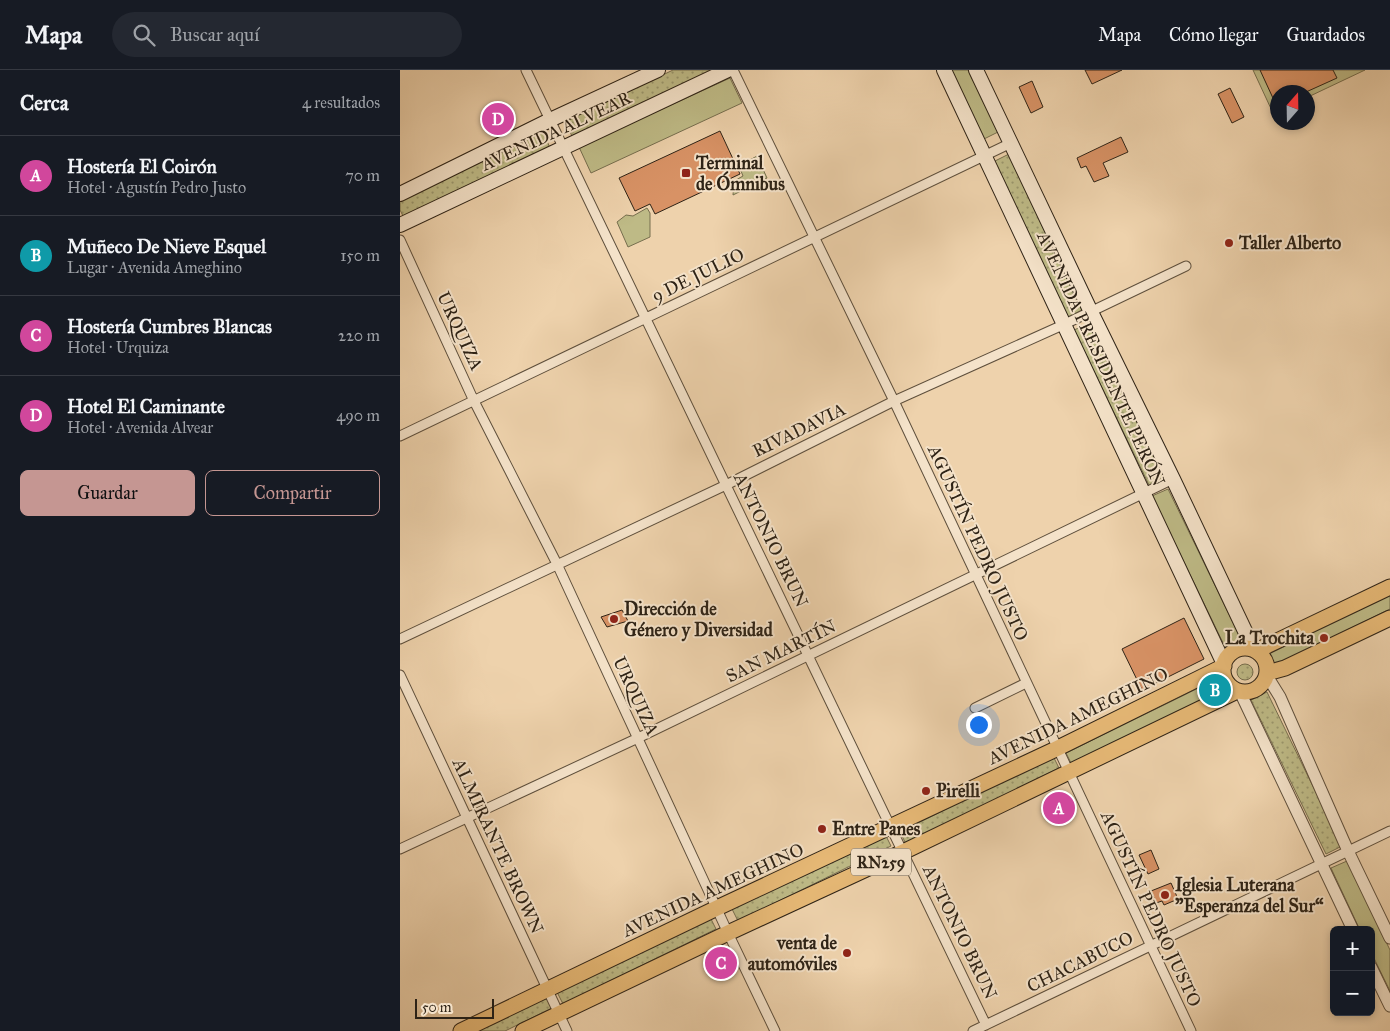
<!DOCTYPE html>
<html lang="es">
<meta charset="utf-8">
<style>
:root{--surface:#171b24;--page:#242831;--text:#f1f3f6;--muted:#9ea1a6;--line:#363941;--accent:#c59692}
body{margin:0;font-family:"IM FELL Great Primer",serif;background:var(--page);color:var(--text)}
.controls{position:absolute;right:15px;bottom:15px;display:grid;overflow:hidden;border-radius:8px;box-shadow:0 2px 8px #0003}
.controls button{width:45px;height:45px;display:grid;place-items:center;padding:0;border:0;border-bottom:1px solid var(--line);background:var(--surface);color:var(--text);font:25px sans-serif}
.compass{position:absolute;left:870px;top:15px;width:45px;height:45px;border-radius:50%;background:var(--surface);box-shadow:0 2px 8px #0003;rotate:20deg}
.scale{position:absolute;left:15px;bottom:12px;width:79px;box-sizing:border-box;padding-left:5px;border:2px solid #2e2316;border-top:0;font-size:14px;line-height:18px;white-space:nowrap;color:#2e2316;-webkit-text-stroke:4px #f4e2c9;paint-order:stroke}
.you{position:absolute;left:578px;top:654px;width:18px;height:18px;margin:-12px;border:4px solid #fff;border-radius:50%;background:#1a73e8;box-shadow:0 0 0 8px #1a73e833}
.badge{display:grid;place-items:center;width:32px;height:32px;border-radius:50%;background:var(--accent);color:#fff;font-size:16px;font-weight:700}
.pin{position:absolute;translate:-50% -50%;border:2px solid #fff;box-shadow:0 1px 5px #0006}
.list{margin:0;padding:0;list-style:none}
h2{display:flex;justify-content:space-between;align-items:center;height:65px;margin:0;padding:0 20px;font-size:21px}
h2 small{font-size:16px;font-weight:400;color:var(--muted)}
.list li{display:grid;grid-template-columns:32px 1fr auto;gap:15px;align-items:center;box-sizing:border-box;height:80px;padding:0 20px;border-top:1px solid var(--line)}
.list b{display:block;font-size:19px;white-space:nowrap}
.list p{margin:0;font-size:16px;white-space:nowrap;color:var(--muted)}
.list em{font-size:16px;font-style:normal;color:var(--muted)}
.actions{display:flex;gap:10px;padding:15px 20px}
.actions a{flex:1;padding:11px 0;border:1px solid var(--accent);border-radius:8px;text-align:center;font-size:18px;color:var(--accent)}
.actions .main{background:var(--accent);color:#111}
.icon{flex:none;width:28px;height:28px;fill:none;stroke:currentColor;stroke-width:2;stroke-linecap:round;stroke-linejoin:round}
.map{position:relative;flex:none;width:990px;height:961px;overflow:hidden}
header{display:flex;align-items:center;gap:30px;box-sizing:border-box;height:70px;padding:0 25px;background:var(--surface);border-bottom:1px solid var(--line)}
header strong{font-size:24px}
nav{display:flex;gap:28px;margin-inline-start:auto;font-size:18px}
.search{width:350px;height:45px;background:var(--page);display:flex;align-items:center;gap:12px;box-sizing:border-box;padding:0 18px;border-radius:28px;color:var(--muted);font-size:19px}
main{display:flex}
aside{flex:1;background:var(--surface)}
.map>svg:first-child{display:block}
.grass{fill:url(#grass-dots);stroke:#766e4e}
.green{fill:#beba86;stroke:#766e4e}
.building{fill:#d89265;stroke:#2e2316}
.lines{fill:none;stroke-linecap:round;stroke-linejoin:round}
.minor-casing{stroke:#5e4f3c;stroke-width:11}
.tertiary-casing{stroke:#5e4f3c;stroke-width:13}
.secondary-casing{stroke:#2e2316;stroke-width:16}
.trunk-casing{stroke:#2e2316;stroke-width:17}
.minor{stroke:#f4e2c9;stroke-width:9}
.tertiary{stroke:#f4e2c9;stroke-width:11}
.secondary{stroke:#f4e2c9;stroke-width:14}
.trunk{stroke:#e7b976;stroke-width:15}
.poi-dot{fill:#8f2418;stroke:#f4e2c9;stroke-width:2}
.labels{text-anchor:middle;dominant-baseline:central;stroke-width:4;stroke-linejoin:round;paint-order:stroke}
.shield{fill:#f4e2c9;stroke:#695c4c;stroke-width:1}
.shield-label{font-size:16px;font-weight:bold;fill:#2e2316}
.street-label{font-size:18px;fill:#2e2316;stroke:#f4e2c9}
.poi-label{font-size:18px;font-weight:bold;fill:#2e2316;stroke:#f4e2c9;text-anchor:start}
</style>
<header>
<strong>Mapa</strong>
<div class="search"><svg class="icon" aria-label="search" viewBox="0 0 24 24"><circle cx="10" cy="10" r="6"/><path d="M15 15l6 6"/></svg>Buscar aquí</div>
<nav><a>Mapa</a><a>Cómo llegar</a><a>Guardados</a></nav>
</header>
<main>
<aside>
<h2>Cerca<small>4 resultados</small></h2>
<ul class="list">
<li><span class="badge" style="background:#d1479c">A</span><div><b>Hostería El Coirón</b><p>Hotel · Agustín Pedro Justo</p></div><em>70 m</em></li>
<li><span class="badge" style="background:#0f9aa8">B</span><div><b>Muñeco De Nieve Esquel</b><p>Lugar · Avenida Ameghino</p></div><em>150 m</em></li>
<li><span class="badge" style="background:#d1479c">C</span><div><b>Hostería Cumbres Blancas</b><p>Hotel · Urquiza</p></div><em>220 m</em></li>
<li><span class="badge" style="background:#d1479c">D</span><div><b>Hotel El Caminante</b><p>Hotel · Avenida Alvear</p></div><em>490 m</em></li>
</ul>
<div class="actions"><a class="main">Guardar</a><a>Compartir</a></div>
</aside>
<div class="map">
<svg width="990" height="961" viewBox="0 0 990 961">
<defs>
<pattern id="grass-dots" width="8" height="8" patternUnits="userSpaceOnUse" patternTransform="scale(1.25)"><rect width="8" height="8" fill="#beba86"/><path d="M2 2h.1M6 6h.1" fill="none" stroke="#9b976d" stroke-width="1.8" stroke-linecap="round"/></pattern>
</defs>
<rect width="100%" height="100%" fill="#eed2ac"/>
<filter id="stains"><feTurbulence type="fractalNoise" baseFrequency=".004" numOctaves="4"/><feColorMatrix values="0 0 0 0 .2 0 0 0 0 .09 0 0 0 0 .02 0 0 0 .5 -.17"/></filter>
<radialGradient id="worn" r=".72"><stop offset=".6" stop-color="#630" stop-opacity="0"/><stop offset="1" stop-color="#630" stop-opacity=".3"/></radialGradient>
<path class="grass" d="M273,0h42l-142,68 -8,-16z
M143,62l7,16 -146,70 -4,-8v-9z
M609,84l75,155 -16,8 -75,-155z
M690,253l75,154 -16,8 -75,-155z
M837 602a8 8 0 1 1 16 0a8 8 0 1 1-16 0Z
M867,622l75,154 -16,8 -75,-154z
M653,686l6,12 -153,76 -6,-12z
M485,764l6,12 -153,75 -6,-12z
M310,847l6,12 -153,75 -6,-12z
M146,926l6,12 -47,23h-30z"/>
<path class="green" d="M551,0h17l30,62 -14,7z
M853,0h112l-57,27v-5h-30l-1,19 -4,2z
M330,8l12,25 -151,70 -12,-26z
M357,86l10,22 -34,17 1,-14 9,-5 -4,-10z
M247,138l3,5v24l-22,10 -11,-25 9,-7 7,1z
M768,419l75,154 -16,8 -75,-155z
M990,524v15l-117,57 -6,-11z
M819,608l6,12 -153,75 -6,-12z
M947,791l43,89v41l-19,-39v-22h-11l-29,-62z"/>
<path class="building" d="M685,0h37l-30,14z
M860,0h73l4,8 -31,14h-28v17z
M632,11l11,26 -12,6 -12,-26z
M830,18l14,29 -12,6 -14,-29z
M320,61l20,43 -85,40 -5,-10 -15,7 -16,-33z
M721,67l7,15 -25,11 6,13 -15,6 -8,-16 -5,2 -4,-10z
M222,540l6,11 -21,6 -6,-10z
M784,548l20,41 -62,31 -20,-41z
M751,780l8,19 -11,5 -9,-19z
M771,813l7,16 -14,6 -2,-4 -6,2 -5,-12z"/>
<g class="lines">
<defs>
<path id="minor" d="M126,0l460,955
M333,0l161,331 297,630
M0,170l74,161 83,163 171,369 47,98
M0,366l611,-293
M0,569l326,-154 168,-84 171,-77 121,-58
M0,605l167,356
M575,638l51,-25
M0,779l238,-111 535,-259
M573,961l417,-200"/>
<path id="tertiary" d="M867,606l13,21 68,154 42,87
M840,622l113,238
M971,897l19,39"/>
<path id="secondary" d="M544,0l280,594
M576,0l115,242 82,167 81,171
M0,124l150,-74 108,-50
M0,155l328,-155"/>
<path id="trunk" d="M823 600a22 22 0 1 1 44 0a22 22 0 1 1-44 0Z
M856,581l134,-64
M867,603l18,-5 105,-50
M61,961l256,-123 339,-159 168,-83
M123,961l205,-98 175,-81 334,-161"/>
</defs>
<use href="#minor" class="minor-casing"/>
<use href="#tertiary" class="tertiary-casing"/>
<use href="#secondary" class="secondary-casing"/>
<use href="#trunk" class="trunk-casing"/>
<use href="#minor" class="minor"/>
<use href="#tertiary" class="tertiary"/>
<use href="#secondary" class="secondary"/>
<use href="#trunk" class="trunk"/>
</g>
<g class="poi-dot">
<rect x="281" y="98" width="10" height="10" rx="2.5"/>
<circle cx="829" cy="173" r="5"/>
<circle cx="214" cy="549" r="5"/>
<circle cx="924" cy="568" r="5"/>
<circle cx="526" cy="721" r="5"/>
<circle cx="422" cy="759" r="5"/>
<circle cx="765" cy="825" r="5"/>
<circle cx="447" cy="883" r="5"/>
</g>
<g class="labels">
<rect class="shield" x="451" y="778.5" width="60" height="27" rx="4"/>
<g class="shield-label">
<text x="481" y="792">RN259</text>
</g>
<g class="street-label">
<text transform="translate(156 61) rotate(-25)">AVENIDA ALVEAR</text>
<text transform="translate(298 205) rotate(-26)">9 DE JULIO</text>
<text transform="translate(60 261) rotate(65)">URQUIZA</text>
<text transform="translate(701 289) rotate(65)">AVENIDA PRESIDENTE PERÓN</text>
<text transform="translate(399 360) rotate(-26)">RIVADAVIA</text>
<text transform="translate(371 470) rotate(64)">ANTONIO BRUN</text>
<text transform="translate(578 473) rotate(65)">AGUSTÍN PEDRO JUSTO</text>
<text transform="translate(381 581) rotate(-26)">SAN MARTÍN</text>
<text transform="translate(236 626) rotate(65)">URQUIZA</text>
<text transform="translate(678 646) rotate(-26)">AVENIDA AMEGHINO</text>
<text transform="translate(98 776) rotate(65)">ALMIRANTE BROWN</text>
<text transform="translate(313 820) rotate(-25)">AVENIDA AMEGHINO</text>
<text transform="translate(751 839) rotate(65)">AGUSTÍN PEDRO JUSTO</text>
<text transform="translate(560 862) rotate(64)">ANTONIO BRUN</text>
<text transform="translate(680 892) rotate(-26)">CHACABUCO</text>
</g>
<g class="poi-label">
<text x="296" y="93">Terminal<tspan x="296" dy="21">de Ómnibus</tspan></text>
<text x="839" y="173">Taller Alberto</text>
<text x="224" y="539">Dirección de<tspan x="224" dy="21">Género y Diversidad</tspan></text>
<text x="914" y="568" text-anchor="end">La Trochita</text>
<text x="536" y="721">Pirelli</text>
<text x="432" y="759">Entre Panes</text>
<text x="775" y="815">Iglesia Luterana<tspan x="775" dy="21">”Esperanza del Sur“</tspan></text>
<text x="437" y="873" text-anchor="end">venta de<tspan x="437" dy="21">automóviles</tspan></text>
</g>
</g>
<rect width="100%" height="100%" filter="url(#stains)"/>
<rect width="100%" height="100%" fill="url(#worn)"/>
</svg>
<div class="controls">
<button>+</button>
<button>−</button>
</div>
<svg class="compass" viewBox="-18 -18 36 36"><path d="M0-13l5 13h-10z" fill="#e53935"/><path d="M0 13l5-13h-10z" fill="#9ea1a6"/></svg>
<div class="scale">50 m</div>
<div class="you"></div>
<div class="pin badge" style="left:659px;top:738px;background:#d1479c">A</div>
<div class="pin badge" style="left:815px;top:620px;background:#0f9aa8">B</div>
<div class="pin badge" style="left:321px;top:893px;background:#d1479c">C</div>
<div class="pin badge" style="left:98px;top:49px;background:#d1479c">D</div>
</div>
</main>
